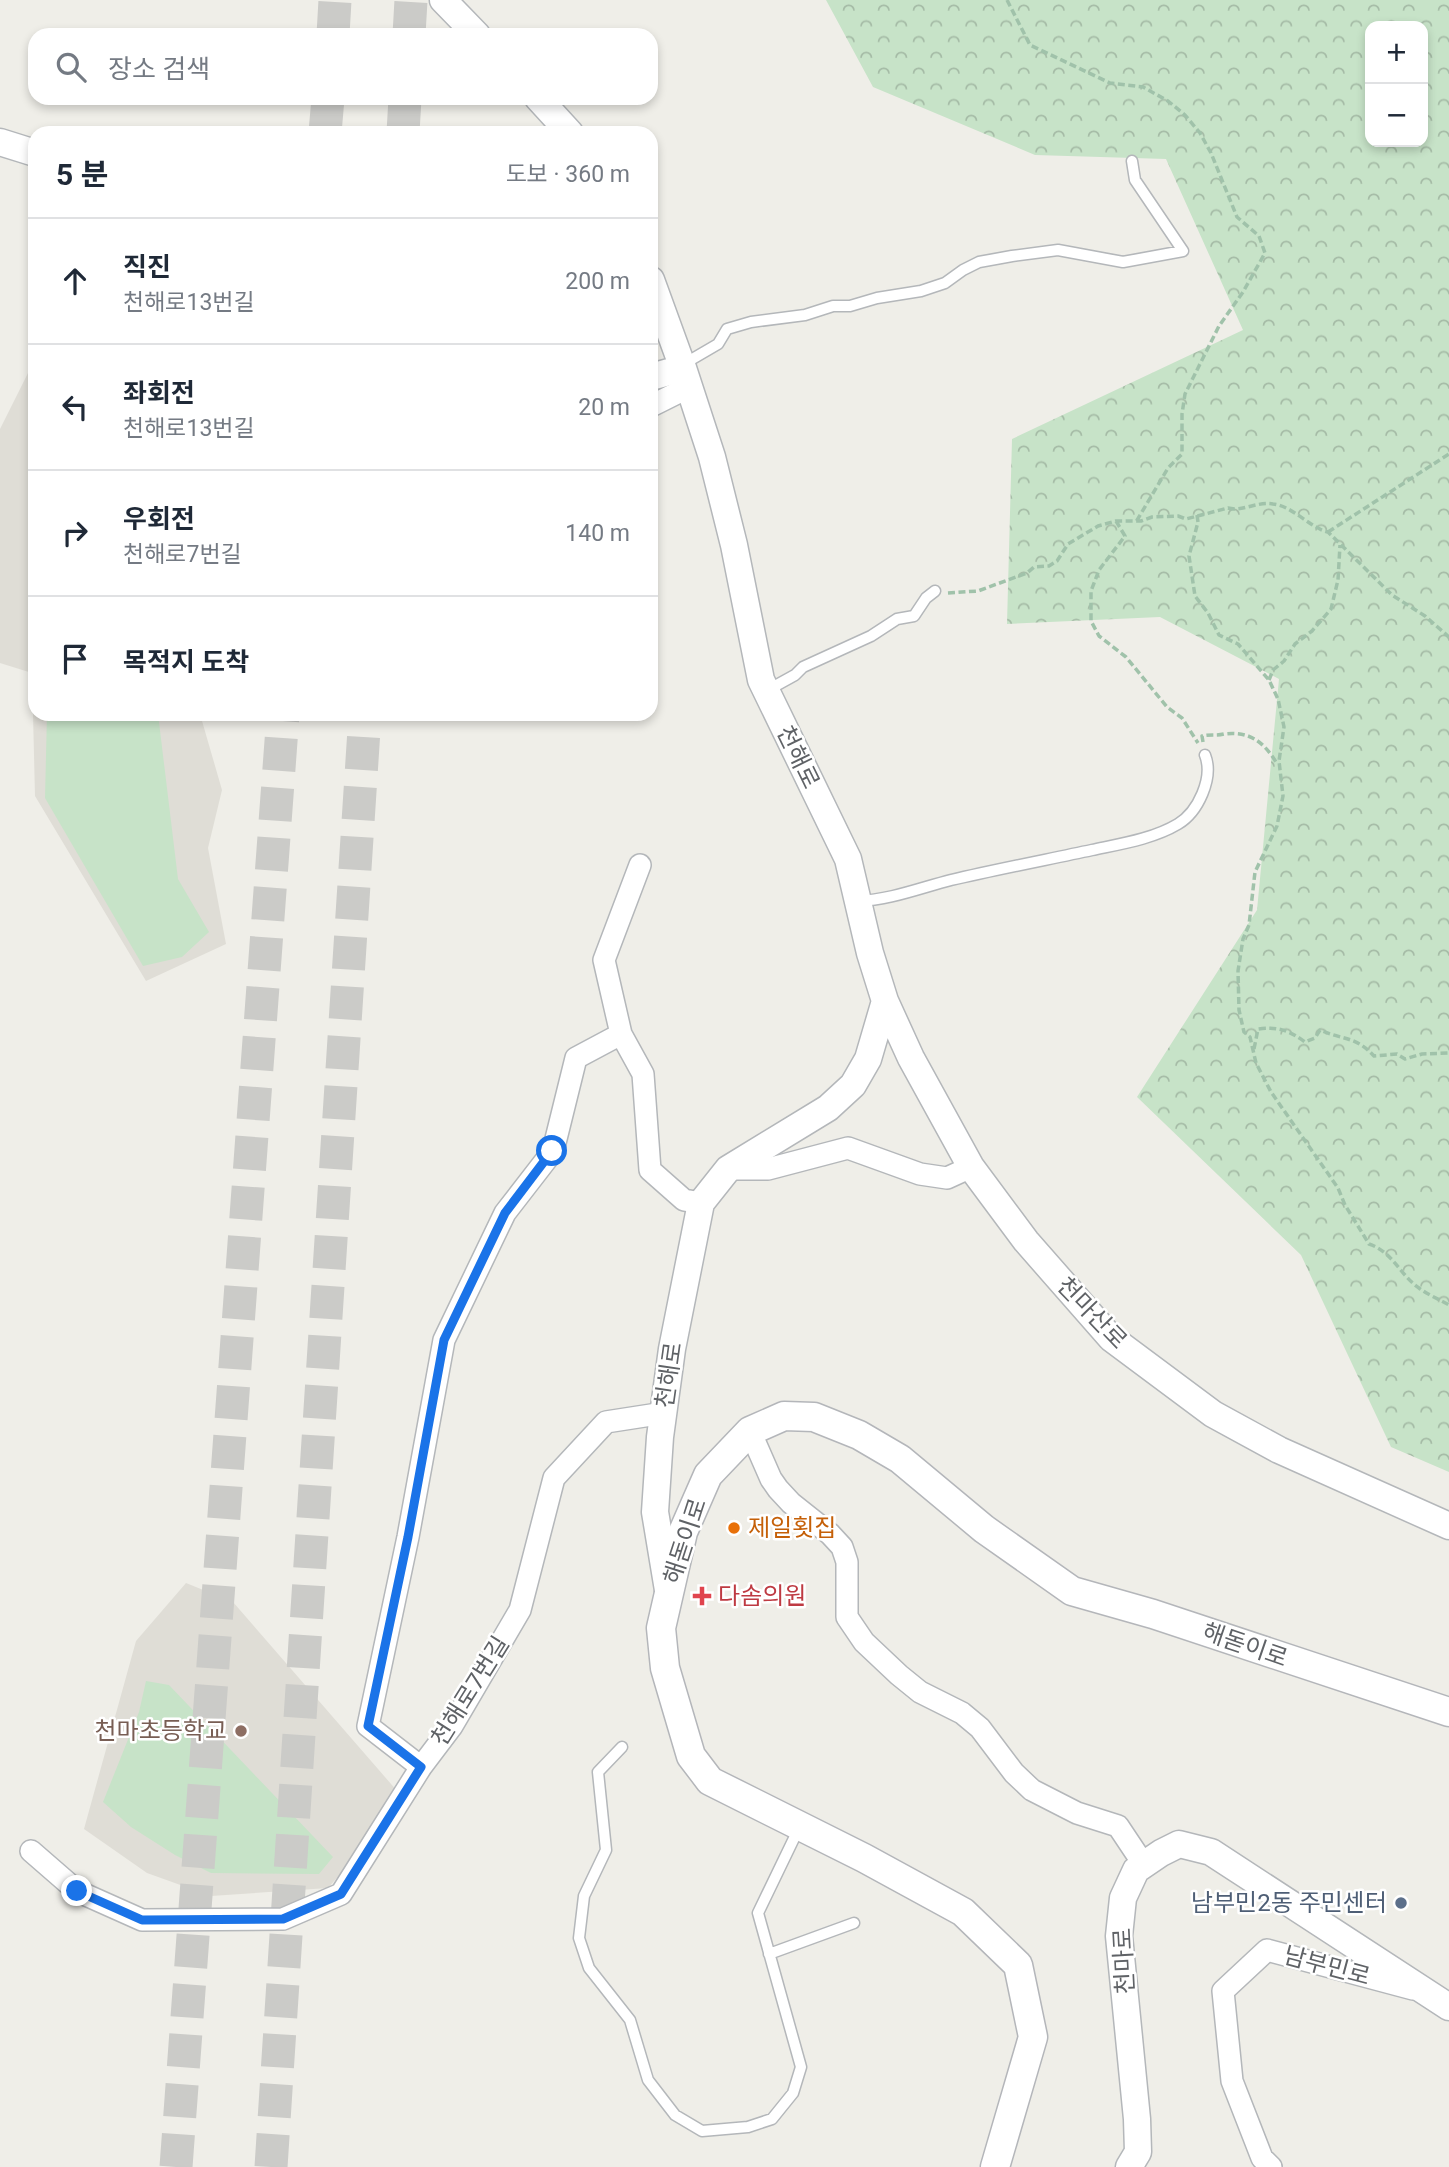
<!DOCTYPE html>
<html lang="ko">
<meta charset="utf-8">
<style>
:root{--surface:#fff;--page:#f6f6f7;--text:#1f2937;--muted:#747a83;--line:#e0e1e3}
body{margin:0;font-family:Roboto,"Noto Sans KR",sans-serif;background:var(--page);color:var(--text)}
.controls{position:absolute;right:21px;top:21px;display:grid;overflow:hidden;border-radius:14px;box-shadow:0 4px 10px #0003}
.controls button{width:63px;height:63px;display:grid;place-items:center;padding:0;border:0;border-bottom:2px solid var(--line);background:var(--surface);color:var(--text);font:35px sans-serif}
.stop{position:absolute;width:21px;height:21px;margin:-16px;border:5px solid #1a73e8;border-radius:50%;background:#fff}
.stop.end{background:#1a73e8;border-color:#fff;box-shadow:0 2px 7px #0008}
.list{margin:0;padding:0;list-style:none}
h2{display:flex;justify-content:space-between;align-items:center;height:91px;margin:0;padding:0 28px;font-size:30px}
h2 small{font-size:23px;font-weight:400;color:var(--muted)}
.list li{display:grid;grid-template-columns:46px 1fr auto;gap:21px;align-items:center;box-sizing:border-box;height:126px;padding:0 28px;border-top:2px solid var(--line)}
.list b{display:block;font-size:26px;white-space:nowrap}
.list p{margin:0;font-size:23px;white-space:nowrap;color:var(--muted)}
.list em{font-size:23px;font-style:normal;color:var(--muted)}
.icon{flex:none;width:38px;height:38px;fill:none;stroke:currentColor;stroke-width:2;stroke-linecap:round;stroke-linejoin:round}
.map{position:relative;flex:none;width:1449px;height:2167px;overflow:hidden}
.search{position:absolute;background:var(--surface);box-shadow:0 4px 10px #0003;left:28px;top:28px;width:630px;height:77px;display:flex;align-items:center;gap:18px;box-sizing:border-box;padding:0 24px;border-radius:21px;color:var(--muted);font-size:26px}
.panel{position:absolute;background:var(--surface);box-shadow:0 4px 10px #0003;left:28px;top:126px;width:630px;height:595px;border-radius:21px}
.map>svg:first-child{display:block}
.education{fill:#dfddd6}
.green{fill:#c7e3c8}
.forest{fill:url(#forest-crowns);fill-rule:evenodd}
.lines{fill:none;stroke-linecap:round;stroke-linejoin:round}
.trunk-tunnel{stroke:#cbcbc8;stroke-width:33;stroke-dasharray:33 17;stroke-linecap:butt}
.service-casing{stroke:#b4b7ba;stroke-width:13}
.minor-casing{stroke:#b4b7ba;stroke-width:24}
.tertiary-casing{stroke:#b4b7ba;stroke-width:29}
.secondary-casing{stroke:#b4b6ba;stroke-width:31}
.path{stroke:#a0c2aa;stroke-width:3.5;stroke-dasharray:7 3.5;stroke-linecap:butt}
.service{stroke:#fff;stroke-width:10}
.minor{stroke:#fff;stroke-width:21}
.tertiary{stroke:#fff;stroke-width:26}
.secondary{stroke:#fff;stroke-width:28}
.route{stroke:#1a73e8;stroke-width:9}
.food-dot{fill:#e8710a;stroke:#fff;stroke-width:2.5}
.health-dot{fill:#e0444e;stroke:#fff;stroke-width:2.5}
.education-dot{fill:#8d6e63;stroke:#fff;stroke-width:2.5}
.service-dot{fill:#5c6f8a;stroke:#fff;stroke-width:2.5}
.labels{text-anchor:middle;dominant-baseline:central;stroke-width:5;stroke-linejoin:round;paint-order:stroke}
.street-label{font-size:24px;fill:#5f6266;stroke:#fff}
.food-label{font-size:24px;fill:#c56008;stroke:#fff;text-anchor:start}
.health-label{font-size:24px;fill:#be3a42;stroke:#fff;text-anchor:start}
.education-label{font-size:24px;fill:#785e54;stroke:#fff;text-anchor:end}
.service-label{font-size:24px;fill:#4e5e75;stroke:#fff;text-anchor:end}
</style>
<div class="map">
<svg width="1449" height="2167" viewBox="0 0 1449 2167">
<defs>
<pattern id="forest-crowns" width="20" height="18" patternUnits="userSpaceOnUse" patternTransform="scale(1.75)"><rect width="20" height="18" fill="#c7e3c8"/><path d="M2 6a3 3 0 1 1 6 0M12 15a3 3 0 1 1 6 0" fill="none" stroke="#a5bba6"/></pattern>
</defs>
<rect width="100%" height="100%" fill="#efeee8"/>
<path class="education" d="M35,359v355h165l22,76 -14,58 18,96 -80,37 -111,-185 -3,-123 -32,-10v-234z
M186,1583l47,19 165,190 -28,48 -42,48 -117,8 -64,-23 -63,-44 52,-188z"/>
<path class="green" d="M47,714h111l20,165 31,53 -27,25 -39,9 -98,-168z
M146,1681l23,4 164,172 -14,17 -108,-1 -36,-18 -44,-28 -28,-25 36,-90z"/>
<path class="forest" d="M826,0h623v1472l-58,-25 -90,-192 -164,-158 120,-187 22,-231 -119,-62 -153,7 5,-185 231,-109 -77,-171 -131,-4 -162,-68zM1370,26h53v116h-53z"/>
<g class="lines">
<path class="trunk-tunnel" d="M333,35l2,-35
M409,35l2,-35
M325,133l3,-35
M403,133l2,-35
M176,2167l107,-1453
M271,2167l94,-1453"/>
<defs>
<path id="service" d="M682,365l36,-21 9,-15 24,-7 54,-7 28,-9h17l27,-8 44,-7 24,-8 18,-13 16,-8 33,-6 46,-6 65,12 60,-11 -48,-71 -3,-19
M766,691l29,-16 8,-8 68,-31 26,-17 17,-3 12,-18 9,-7
M858,901c32,-1 62,-13 93,-21 47,-11 94,-20 141,-30 28,-6 61,-11 86,-26 20,-12 36,-46 27,-69
M622,1747l-24,25 8,78 -22,46 -5,42 10,30 41,52 18,60 27,35 27,16 46,-4 24,-8 21,-26 8,-26 -43,-154 41,-85
M769,1954l85,-31"/>
<path id="minor" d="M651,406l38,-19
M640,865l-36,95 17,74 22,40 7,96 34,30 17,3
M728,1169h40l80,-21 72,26 27,4 24,-11
M750,1431l21,48 7,10 13,14 39,31 12,13 5,15v55l17,25 35,33 21,17 42,21 18,15 34,45 18,17 45,23 41,13 26,39
M421,1767l-53,-41 40,-189 36,-197 61,-127 48,-62 23,-93 45,-24
M31,1851l46,40 65,29 141,-1 58,-25 80,-127 31,-41 68,-116 34,-132 52,-56 58,-9
M1271,2167l-9,-9 -30,-77 -9,-90 44,-41 146,39"/>
<path id="tertiary" d="M443,0l34,35
M538,98l32,35
M0,142l35,11
M651,280l32,88 29,89 22,88 27,135 87,179 22,94 15,48 -17,58 -15,26 -25,23 -100,61 -27,34 -29,146 -12,88 -5,75 13,78
M651,377l32,-9
M885,1001l26,57 60,109 55,74 85,97 102,76 66,36 170,76
M1129,2167l9,-15 -1,-33 -18,-183 4,-38 13,-28 25,-17 18,-9 32,8 238,155"/>
<path id="secondary" d="M995,2167l38,-130 -15,-72 -55,-53 -99,-54 -154,-77 -19,-25 -26,-88 -4,-40 22,-96 25,-57 42,-44 34,-15 30,1 45,18 41,24 84,70 88,62 81,23 296,98"/>
</defs>
<use href="#service" class="service-casing"/>
<use href="#minor" class="minor-casing"/>
<use href="#tertiary" class="tertiary-casing"/>
<use href="#secondary" class="secondary-casing"/>
<path class="path" d="M1007,0l23,45 80,38 33,4 25,14 17,14 15,18 11,20 26,64 22,19 6,17 -22,39 -24,34 -34,68 -3,20v40l-14,14 -32,54
M1197,515l1,7 -9,34 6,40 13,17 11,22 19,9 31,36 9,19 6,28 -5,34 4,35 -6,30 -22,46 -6,53 -6,14 -5,32 1,39 5,22 6,5 6,26 15,29 67,96 7,17 24,39c24,8 30,30 50,44 9,7 20,11 30,17
M1116,521l9,15 -26,34 -8,21v30l8,15 27,21 41,50 15,11 16,25
M1328,532l121,-78
M948,593l30,-2 49,-18 7,-6 15,-1 8,-5 11,-17 30,-18 18,-5h25l11,-4 26,-1 8,3 42,-11c14,4 30,-7 45,-4 20,2 37,24 55,28l64,63 33,21 24,21
M1269,680l4,-10 11,-9 11,-17 17,-13 19,-22 7,-29 2,-35
M1203,742l-1,-6c8,-2 14,0 22,-2 25,-3 39,7 52,28l3,-1
M1254,1049l4,-20c20,-3 32,2 47,13l10,-4 5,-8c22,10 36,6 54,26l23,-2 8,5 17,-5 27,-1"/>
<use href="#service" class="service"/>
<use href="#minor" class="minor"/>
<use href="#tertiary" class="tertiary"/>
<use href="#secondary" class="secondary"/>
</g>
<g class="lines">
<path class="route" d="M77,1891l65,29 141,-1 58,-25 80,-127 -53,-41 40,-189 36,-197 61,-127 47,-62"/>
</g>
<circle class="food-dot" cx="734" cy="1528" r="7"/>
<path class="health-dot" d="M698.5 1585.5h7v7h7v7h-7v7h-7v-7h-7v-7h7z"/>
<circle class="education-dot" cx="241" cy="1731" r="7"/>
<circle class="service-dot" cx="1401" cy="1903" r="7"/>
<g class="labels">
<g class="street-label">
<text transform="translate(798 757) rotate(64)">천해로</text>
<text transform="translate(1092 1313) rotate(46)">천마산로</text>
<text transform="translate(669 1375) rotate(-82)">천해로</text>
<text transform="translate(685 1541) rotate(-72)">해돋이로</text>
<text transform="translate(1245 1645) rotate(19)">해돋이로</text>
<text transform="translate(470 1691) rotate(-58)">천해로7번길</text>
<text transform="translate(1124 1961) rotate(-93)">천마로</text>
<text transform="translate(1327 1966) rotate(15)">남부민로</text>
</g>
<g class="food-label">
<text x="748" y="1528">제일횟집</text>
</g>
<g class="health-label">
<text x="718" y="1596">다솜의원</text>
</g>
<g class="education-label">
<text x="227" y="1731">천마초등학교</text>
</g>
<g class="service-label">
<text x="1387" y="1903">남부민2동 주민센터</text>
</g>
</g>
</svg>
<div class="controls">
<button>+</button>
<button>−</button>
</div>
<div class="stop" style="left:552px;top:1151px"></div>
<div class="stop end" style="left:77px;top:1891px"></div>
<div class="search"><svg class="icon" aria-label="search" viewBox="0 0 24 24"><circle cx="10" cy="10" r="6"/><path d="M15 15l6 6"/></svg>장소 검색</div>
<section class="panel">
<h2>5 분<small>도보 · 360 m</small></h2>
<ul class="list">
<li><svg class="icon" aria-label="ahead" viewBox="0 0 24 24"><path d="M12 20V5M6 11l6-6 6 6"/></svg><div><b>직진</b><p>천해로13번길</p></div><em>200 m</em></li>
<li><svg class="icon" aria-label="left" viewBox="0 0 24 24"><path d="M17 20v-9H6M10 6l-5 5 5 5"/></svg><div><b>좌회전</b><p>천해로13번길</p></div><em>20 m</em></li>
<li><svg class="icon" aria-label="right" viewBox="0 0 24 24"><path d="M7 20v-9h11M14 6l5 5-5 5"/></svg><div><b>우회전</b><p>천해로7번길</p></div><em>140 m</em></li>
<li><svg class="icon" aria-label="arrive" viewBox="0 0 24 24"><path d="M6 21V4h12l-3 4 3 4H6"/></svg><div><b>목적지 도착</b></div></li>
</ul>
</section>
</div>
